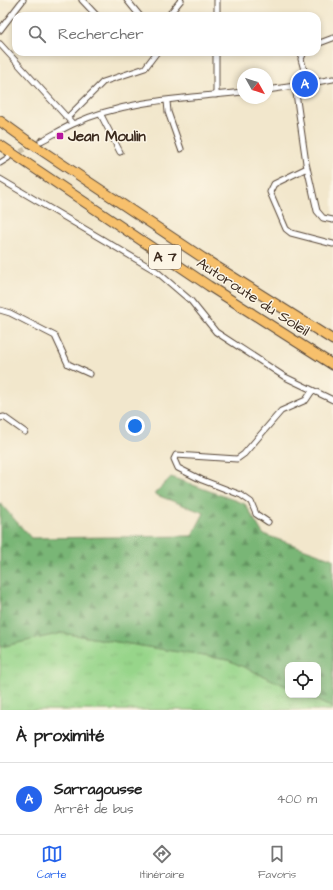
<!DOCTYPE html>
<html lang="fr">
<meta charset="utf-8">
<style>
:root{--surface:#fff;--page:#f6f6f6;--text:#222;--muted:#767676;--line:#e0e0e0;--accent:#2563eb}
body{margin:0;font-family:"Architects Daughter",sans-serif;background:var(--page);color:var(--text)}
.controls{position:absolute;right:12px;bottom:12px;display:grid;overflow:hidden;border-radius:8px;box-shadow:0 2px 6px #0003}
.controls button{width:36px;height:36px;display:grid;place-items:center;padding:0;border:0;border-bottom:1px solid var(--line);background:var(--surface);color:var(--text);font:20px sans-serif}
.compass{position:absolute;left:237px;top:68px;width:36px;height:36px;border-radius:50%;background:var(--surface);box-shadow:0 2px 6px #0003;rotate:129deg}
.you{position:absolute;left:135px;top:426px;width:14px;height:14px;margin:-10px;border:3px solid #fff;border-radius:50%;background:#1a73e8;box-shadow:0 0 0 6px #1a73e833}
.badge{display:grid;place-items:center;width:26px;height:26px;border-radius:50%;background:var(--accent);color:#fff;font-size:13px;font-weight:700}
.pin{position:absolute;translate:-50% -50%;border:2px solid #fff;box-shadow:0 1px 4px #0006}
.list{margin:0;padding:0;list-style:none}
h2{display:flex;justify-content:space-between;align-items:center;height:52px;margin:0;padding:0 16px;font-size:17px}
h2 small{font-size:13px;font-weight:400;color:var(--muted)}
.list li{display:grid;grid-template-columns:26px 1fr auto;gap:12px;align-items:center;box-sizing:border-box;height:72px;padding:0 16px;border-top:1px solid var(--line)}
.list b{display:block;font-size:15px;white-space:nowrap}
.list p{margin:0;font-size:13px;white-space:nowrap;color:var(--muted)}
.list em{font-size:13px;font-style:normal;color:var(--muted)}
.icon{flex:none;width:22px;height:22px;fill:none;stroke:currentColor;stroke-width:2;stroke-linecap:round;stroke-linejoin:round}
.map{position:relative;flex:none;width:333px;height:710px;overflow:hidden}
.search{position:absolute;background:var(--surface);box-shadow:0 2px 6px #0003;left:12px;right:12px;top:12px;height:44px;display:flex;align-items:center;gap:10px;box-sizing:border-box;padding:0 14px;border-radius:12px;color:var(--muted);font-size:15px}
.sheet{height:124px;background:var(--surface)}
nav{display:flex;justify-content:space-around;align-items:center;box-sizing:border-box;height:56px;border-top:1px solid var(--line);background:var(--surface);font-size:11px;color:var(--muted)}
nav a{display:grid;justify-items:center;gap:2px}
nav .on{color:var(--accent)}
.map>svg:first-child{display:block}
.grass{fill:url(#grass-tufts);stroke:#698054}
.forest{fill:url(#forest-firs);stroke:#5a704a}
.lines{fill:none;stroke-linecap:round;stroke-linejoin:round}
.street-tunnel{stroke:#cdc1a9;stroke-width:5;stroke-dasharray:5 2.5;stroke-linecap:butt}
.street-casing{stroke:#564638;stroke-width:7}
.highway-casing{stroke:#564638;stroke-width:11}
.street{stroke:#fff;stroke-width:5}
.highway{stroke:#f7c06c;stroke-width:9}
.poi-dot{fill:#b5179e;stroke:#fcf5e5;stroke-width:1.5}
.labels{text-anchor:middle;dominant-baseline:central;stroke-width:3;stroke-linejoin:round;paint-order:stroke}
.shield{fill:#fcf5e5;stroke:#75675a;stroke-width:1}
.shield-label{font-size:14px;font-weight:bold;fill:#3b2a1e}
.poi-label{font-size:15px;font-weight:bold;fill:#3b2a1e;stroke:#fcf5e5;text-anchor:start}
.street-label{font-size:15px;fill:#3b2a1e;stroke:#fcf5e5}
</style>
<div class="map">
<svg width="333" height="710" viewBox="0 0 333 710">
<defs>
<pattern id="grass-tufts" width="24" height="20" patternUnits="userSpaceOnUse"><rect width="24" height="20" fill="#97d58a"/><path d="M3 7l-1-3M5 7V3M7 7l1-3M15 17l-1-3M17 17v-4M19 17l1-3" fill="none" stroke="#83b777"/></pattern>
<pattern id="forest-firs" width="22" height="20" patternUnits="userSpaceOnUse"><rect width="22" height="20" fill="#79b676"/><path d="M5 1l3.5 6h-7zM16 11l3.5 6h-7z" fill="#649460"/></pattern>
</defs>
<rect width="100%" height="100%" fill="#fcf5e5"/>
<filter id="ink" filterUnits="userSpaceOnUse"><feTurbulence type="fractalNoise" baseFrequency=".025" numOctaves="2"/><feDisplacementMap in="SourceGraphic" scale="8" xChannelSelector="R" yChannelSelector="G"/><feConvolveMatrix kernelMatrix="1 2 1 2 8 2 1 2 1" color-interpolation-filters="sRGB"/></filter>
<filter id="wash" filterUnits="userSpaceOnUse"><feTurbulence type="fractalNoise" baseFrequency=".012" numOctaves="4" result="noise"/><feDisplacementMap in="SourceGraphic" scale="16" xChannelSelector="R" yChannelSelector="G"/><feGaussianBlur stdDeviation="0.9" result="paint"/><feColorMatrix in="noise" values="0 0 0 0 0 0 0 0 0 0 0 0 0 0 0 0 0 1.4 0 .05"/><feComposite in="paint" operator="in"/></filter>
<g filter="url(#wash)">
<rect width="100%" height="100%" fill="#f2e7cc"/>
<path class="grass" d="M62,633l166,27 60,27v8h16l29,13v2h-333v-63z"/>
<path class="forest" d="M171,477l74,27 18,30 70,25v149l-29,-13h14v-30h-30v22l-60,-27 -166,-27 -62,14v-144l31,35 161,-2 12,-23 -50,-19z"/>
</g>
<g filter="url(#ink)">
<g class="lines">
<path class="street-tunnel" d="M14,155l27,-14"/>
<defs>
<path id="street" d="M82,0l15,16
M127,0l13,16
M168,16l13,-16
M217,16v-16
M0,30l23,-30
M0,44l73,80
M317,44l16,-6
M304,52l-3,7 7,25
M295,86l11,77 11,48 6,7 10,2
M267,90l28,-4 38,-7
M216,95v-43
M167,101l1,11 13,37
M101,115l19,37
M68,117l35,-35 42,-14 12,-16
M41,141c10,-5 21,-12 32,-17 52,-24 114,-26 170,-32
M0,163l8,-5
M307,168l-33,16 -4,8 16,37 5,4 42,11
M0,179l156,92 35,30 25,31 69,45 48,23
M0,310l10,3 45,23 13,28 22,10
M0,418l4,-1 21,15
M268,522l-12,-8 -5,-12 -10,-7 -39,-15 -24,-12 -4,-9 2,-4 61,4 7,-5 37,-43 25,-11 6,-9"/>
<path id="highway" d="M0,121l29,21 174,116 130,82
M0,145l209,141 124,79"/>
</defs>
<use href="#street" class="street-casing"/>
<use href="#highway" class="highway-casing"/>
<use href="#street" class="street"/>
<use href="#highway" class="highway"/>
</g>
</g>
<rect class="poi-dot" x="56" y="132" width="8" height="8" rx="2"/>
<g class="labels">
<rect class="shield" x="149" y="245" width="32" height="24" rx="3"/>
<g class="shield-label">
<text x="165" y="257">A 7</text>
</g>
<g class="poi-label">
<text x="68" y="136">Jean Moulin</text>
</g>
<g class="street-label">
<text transform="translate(253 297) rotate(33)">Autoroute du Soleil</text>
</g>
</g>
</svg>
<div class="controls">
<button><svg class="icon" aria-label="locate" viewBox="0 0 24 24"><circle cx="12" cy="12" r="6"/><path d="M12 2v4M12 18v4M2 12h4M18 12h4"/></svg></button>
</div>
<svg class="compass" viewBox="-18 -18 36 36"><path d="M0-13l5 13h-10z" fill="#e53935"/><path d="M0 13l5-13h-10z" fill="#767676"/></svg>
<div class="you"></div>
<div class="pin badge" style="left:305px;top:84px">A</div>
<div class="search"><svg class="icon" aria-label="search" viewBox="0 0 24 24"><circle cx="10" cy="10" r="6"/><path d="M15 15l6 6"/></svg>Rechercher</div>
</div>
<section class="sheet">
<h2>À proximité<small></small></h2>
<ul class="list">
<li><span class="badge">A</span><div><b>Sarragousse</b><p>Arrêt de bus</p></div><em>400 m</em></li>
</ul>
</section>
<nav>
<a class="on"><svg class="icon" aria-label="map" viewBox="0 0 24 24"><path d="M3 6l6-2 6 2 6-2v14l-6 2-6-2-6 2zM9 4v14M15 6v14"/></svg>Carte</a>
<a><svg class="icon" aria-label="directions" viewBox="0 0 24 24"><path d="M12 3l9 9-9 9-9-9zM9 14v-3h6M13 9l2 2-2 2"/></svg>Itinéraire</a>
<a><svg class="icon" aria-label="saved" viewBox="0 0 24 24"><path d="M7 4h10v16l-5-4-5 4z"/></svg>Favoris</a>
</nav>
